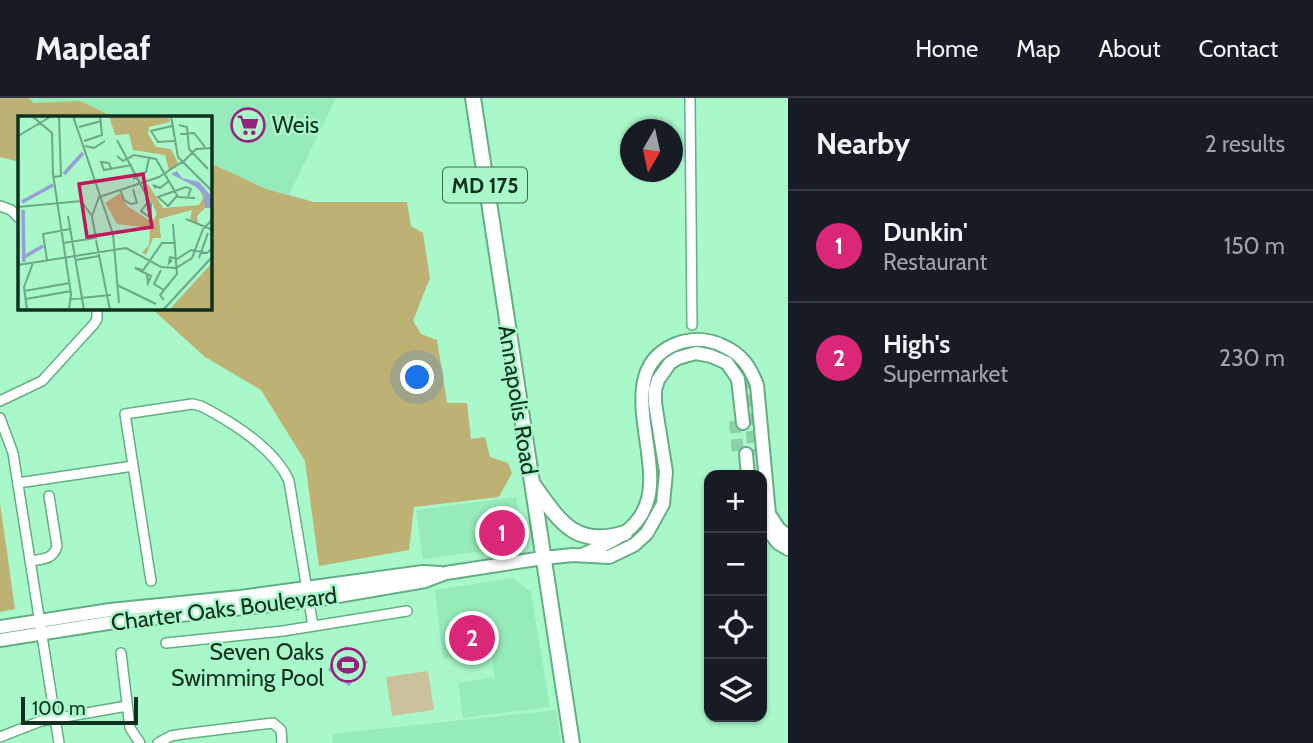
<!DOCTYPE html>
<meta charset="utf-8">
<style>
:root{--surface:#171b24;--page:#20242c;--text:#f1f3f6;--muted:#9ea1a6;--line:#363941;--accent:#db2777}
body{margin:0;font-family:Cabin,sans-serif;background:var(--page);color:var(--text)}
.controls{position:absolute;right:21px;bottom:21px;display:grid;overflow:hidden;border-radius:14px;box-shadow:0 2px 5px #0004}
.controls button{width:63px;height:63px;display:grid;place-items:center;padding:0;border:0;border-bottom:2px solid var(--line);background:var(--surface);color:var(--text);font:35px sans-serif}
.compass{position:absolute;left:620px;top:21px;width:63px;height:63px;border-radius:50%;background:var(--surface);box-shadow:0 2px 5px #0004;rotate:189deg}
.scale{position:absolute;left:21px;bottom:18px;width:117px;box-sizing:border-box;padding-left:7px;border:4px solid #10301f;border-top:0;font-size:19px;line-height:24px;white-space:nowrap;color:#10301f;-webkit-text-stroke:5px #a9f8ca;paint-order:stroke}
.you{position:absolute;left:418px;top:280px;width:24px;height:24px;margin:-18px;border:5px solid #fff;border-radius:50%;background:#1a73e8;box-shadow:0 0 0 10px #1a73e833}
.badge{display:grid;place-items:center;width:46px;height:46px;border-radius:50%;background:var(--accent);color:#fff;font-size:23px;font-weight:700}
.pin{position:absolute;translate:-50% -50%;border:4px solid #fff;box-shadow:0 2px 7px #0006}
.list{margin:0;padding:0;list-style:none}
h2{display:flex;justify-content:space-between;align-items:center;height:91px;margin:0;padding:0 28px;font-size:30px}
h2 small{font-size:23px;font-weight:400;color:var(--muted)}
.list li{display:grid;grid-template-columns:46px 1fr auto;gap:21px;align-items:center;box-sizing:border-box;height:112px;padding:0 28px;border-top:2px solid var(--line)}
.list b{display:block;font-size:26px;white-space:nowrap}
.list p{margin:0;font-size:23px;white-space:nowrap;color:var(--muted)}
.list em{font-size:23px;font-style:normal;color:var(--muted)}
.icon{flex:none;width:38px;height:38px;fill:none;stroke:currentColor;stroke-width:2;stroke-linecap:round;stroke-linejoin:round}
.map{position:relative;flex:none;width:788px;height:645px;overflow:hidden}
header{display:flex;align-items:center;gap:42px;box-sizing:border-box;height:98px;padding:0 35px;background:var(--surface);border-bottom:2px solid var(--line)}
header strong{font-size:33px}
nav{display:flex;gap:38px;margin-inline-start:auto;font-size:24px}
main{display:flex}
aside{flex:1;background:var(--surface)}
.map>svg:first-child{display:block}
.built{fill:#96ebba}
.green{fill:#cac29a}
.forest{fill:#beb174}
.water{fill:#979fd7}
.lines{fill:none;stroke-linecap:round;stroke-linejoin:round}
.secondary-tunnel{stroke:#8ad0a8;stroke-width:12;stroke-dasharray:12 6;stroke-linecap:butt}
.street-casing{stroke:#62af84;stroke-width:12}
.secondary-casing{stroke:#62af84;stroke-width:16}
.primary-casing{stroke:#62af84;stroke-width:18}
.street{stroke:#fff;stroke-width:9}
.secondary{stroke:#fff;stroke-width:12}
.primary{stroke:#fff;stroke-width:14}
.labels{text-anchor:middle;dominant-baseline:central;stroke-width:5;stroke-linejoin:round;paint-order:stroke}
.shield{fill:#a9f8ca;stroke:#3e6c52;stroke-width:2}
.shield-label{font-size:21px;font-weight:bold;fill:#10301f}
.poi-label{font-size:23px;fill:#10301f;stroke:#a9f8ca;text-anchor:start}
.street-label{font-size:23px;fill:#10301f;stroke:#a9f8ca}
.inset-river{fill:none;stroke:#979fd7;stroke-width:3.5}
.inset-road{fill:none;stroke:#6ca886;stroke-width:2}
.view{fill:#c2185b;fill-opacity:0.15;stroke:#c2185b;stroke-width:3.5}
.inset-edge{fill:none;stroke:#10301f;stroke-width:3.5}
</style>
<header>
<strong>Mapleaf</strong>
<nav><a>Home</a><a>Map</a><a>About</a><a>Contact</a></nav>
</header>
<main>
<div class="map">
<svg width="788" height="645" viewBox="0 0 788 645">
<rect width="100%" height="100%" fill="#a9f8ca"/>
<path class="built" d="M28,0h308l-47,97 -23,-6 -56,-26v-46h-96l-34,-16 -46,2z
M516,399l6,49 -99,13 -7,-49z
M513,480l18,14 19,115 -87,11 -5,-35 37,-6 -4,-24 -48,6 -8,-69z
M556,612l5,33h-228l-1,-9z"/>
<path class="green" d="M428,573l6,39 -42,6 -6,-39z"/>
<path class="forest" d="M0,0h28l6,5 46,-2 34,16h-95v45l-19,-5z
M210,65l56,26 48,13h93l4,24 12,7 7,45 -17,43 8,13 16,6 10,63h20l4,36 14,-2 5,20 18,6 4,10 -13,24 -85,10 -5,43 -90,16 -14,-105 -44,-71 -56,-33 -54,-49h59z
M0,405l15,106 -15,3z"/>
<path class="water" d="M346,548l22,16 -9,11 -7,-5 -5,6 7,6 -5,6 -21,-16z"/>
<g class="lines">
<path class="secondary-tunnel" d="M719,256c16,6 24,16 29,32l6,69
M735,323l3,36"/>
<defs>
<path id="street" d="M690,0l2,227
M0,108l11,4 8,8
M0,303l42,-20 52,-57 3,-5v-11
M0,320l13,35 46,290
M18,385l115,-17
M30,463c12,-2 23,-1 27,-15l-8,-50
M151,483l-26,-167 67,-10 9,2c31,16 74,43 88,75l24,145
M166,545l117,-12 124,-20
M121,555l9,75 10,15
M0,639l41,-16 86,-15
M158,645l13,-7 12,-2 90,-11 8,7 1,13"/>
<path id="secondary" d="M746,356l2,21
M762,424l16,21 10,6
M582,457c27,-12 56,-23 65,-53 16,-47 -36,-132 29,-158 16,-6 33,-5 47,2 19,8 27,21 34,39l12,129 10,15 9,7
M0,529l110,-17 130,-13 183,-25 17,1
M0,542l108,-17 201,-22 116,-20 21,-8 97,-15 30,-3 36,2 25,-12 13,-12 16,-29 3,-32 -11,-69v-13l3,-10 12,-17 8,-5 18,-5 15,3 16,7 11,16 5,44"/>
<path id="primary" d="M473,0l99,645
M532,385c27,37 42,66 93,50"/>
</defs>
<use href="#street" class="street-casing"/>
<use href="#secondary" class="secondary-casing"/>
<use href="#primary" class="primary-casing"/>
<use href="#street" class="street"/>
<use href="#secondary" class="secondary"/>
<use href="#primary" class="primary"/>
</g>
<defs>
<symbol id="supermarket-ring" viewBox="-11 -11 22 22"><circle r="9.5" fill="#a9f8ca" stroke="#96227e" stroke-width="1.5"/><path d="M-6-5.5h2.5l.6 2H6L4.5 2H-2.5L-4.4-4H-6ZM-1.5 3.2a1.3 1.3 0 1 0 .1 0ZM3 3.2a1.3 1.3 0 1 0 .1 0Z" fill="#96227e"/></symbol>
<symbol id="stadium-ring" viewBox="-11 -11 22 22"><circle r="9.5" fill="#a9f8ca" stroke="#96227e" stroke-width="1.5"/><path d="M0-5a6.5 5 0 1 0 0 10a6.5 5 0 1 0 0-10ZM-3.5-1.8h7v3.6h-7Z" fill="#96227e"/></symbol>
</defs>
<g fill-rule="evenodd">
<use href="#supermarket-ring" x="229" y="8" width="38" height="38"/>
<use href="#stadium-ring" x="329" y="548" width="38" height="38"/>
</g>
<g class="labels">
<rect class="shield" x="443" y="69.5" width="84" height="35" rx="5"/>
<g class="shield-label">
<text x="485" y="87">MD 175</text>
</g>
<g class="poi-label">
<text x="272" y="27">Weis</text>
<text x="324" y="554" text-anchor="end">Seven Oaks<tspan x="324" dy="26">Swimming Pool</tspan></text>
</g>
<g class="street-label">
<text transform="translate(518 302) rotate(81)">Annapolis Road</text>
<text transform="translate(224 511) rotate(-7)">Charter Oaks Boulevard</text>
</g>
</g>
<g transform="translate(18 18)">
<rect width="194" height="194" fill="#a9f8ca"/>
<path d="M91,0h60l1,6 -21,5 -1,7 8,13 15,2 7,14 -9,8 -4,-16 -32,-5 -4,-16 -14,1zM130,68l15,24 36,-3 4,-7 -3,-7 5,6v11l-8,8 1,7 -8,-2 2,-11 -33,9 2,19h-8l-7,17 -4,-3 7,-7 1,-17 -33,-4 -12,-21 15,-10 7,13 25,16 5,-8 -13,-29zM194,147v47h-43z" fill="#beb174"/>
<path d="M159,55l5,7 17,4 13,15v11h-7l-1,-13 -8,-8 -25,-13z" fill="#979fd7"/>
<path class="inset-river" d="M46,58l19,-21M4,86l31,-17M5,94l1,52M6,141l19,-11"/>
<path class="inset-road" d="M14,0l20,17 1,41 18,120 -2,16M55,0l40,118 6,69M153,0l7,41 35,35M161,9l8,2 2,22 19,20M154,10l-21,5 7,11 16,-1M61,11l22,-6M162,18l14,-1 11,14M0,20l32,-19M99,24l34,64v14l-10,-7 7,-9M66,25l18,-6 -2,-19M67,30l9,2 11,-7M99,40l6,5 11,-6 22,4 22,38 17,1M163,48l15,-15 17,-1M93,53l-2,-6 -8,-1 3,8 28,-5M35,61l8,-1 -2,-60M115,63l13,-7 3,-14M138,72l-3,-3 7,3 9,-7M102,73l4,11 7,4 6,-1 -4,-14M159,80l-9,10 -10,-9 28,-10 5,2 -3,7M0,91l63,-6 11,15 7,-19 60,-20 23,-15M50,100l16,94M168,103l27,11M78,124l14,70M45,127l33,-5 -4,-21M181,142l9,-25M29,144l-4,-26 27,-5M58,144l23,-4M154,144l-3,3 1,-6 7,2 14,-9 16,3 6,-5M0,149l108,-17 35,19 15,1 16,-10 11,-29 10,-10M125,154l-8,-2 16,8 -3,7 -1,-8M143,154l-7,14 10,6M124,156l20,-29h14M99,169l39,19M6,175l46,-8M8,183l45,-8M53,183l40,-4M146,184l-4,-5 17,-21 -4,-50M9,194l-3,-23 9,-24M145,194l50,-54"/>
<path class="view" d="M125,58l9,53 -65,10 -8,-53z"/>
<rect width="194" height="194" class="inset-edge"/>
</g>
</svg>
<div class="controls">
<button>+</button>
<button>−</button>
<button><svg class="icon" aria-label="locate" viewBox="0 0 24 24"><circle cx="12" cy="12" r="6"/><path d="M12 2v4M12 18v4M2 12h4M18 12h4"/></svg></button>
<button><svg class="icon" aria-label="layers" viewBox="0 0 24 24"><path d="M12 4l9 5-9 5-9-5zM3 14l9 5 9-5"/></svg></button>
</div>
<svg class="compass" viewBox="-18 -18 36 36"><path d="M0-13l5 13h-10z" fill="#e53935"/><path d="M0 13l5-13h-10z" fill="#9ea1a6"/></svg>
<div class="scale">100 m</div>
<div class="you"></div>
<div class="pin badge" style="left:502px;top:435px">1</div>
<div class="pin badge" style="left:472px;top:540px">2</div>
</div>
<aside>
<h2>Nearby<small>2 results</small></h2>
<ul class="list">
<li><span class="badge">1</span><div><b>Dunkin'</b><p>Restaurant</p></div><em>150 m</em></li>
<li><span class="badge">2</span><div><b>High's</b><p>Supermarket</p></div><em>230 m</em></li>
</ul>
</aside>
</main>
